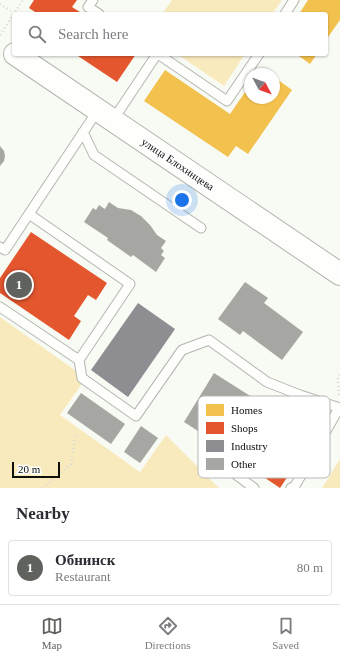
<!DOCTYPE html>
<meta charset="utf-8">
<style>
:root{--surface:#fff;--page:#f2f2f3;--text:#2b2b33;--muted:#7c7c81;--line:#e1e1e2;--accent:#5f625d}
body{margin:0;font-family:"Times New Roman",serif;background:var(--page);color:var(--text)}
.compass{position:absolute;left:244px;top:68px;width:36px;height:36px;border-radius:50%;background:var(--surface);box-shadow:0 1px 3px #0004;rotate:131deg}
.scale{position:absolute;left:12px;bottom:10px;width:48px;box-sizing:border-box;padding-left:4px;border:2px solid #0d100b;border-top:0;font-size:11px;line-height:14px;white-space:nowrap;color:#0d100b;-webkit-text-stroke:3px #fff;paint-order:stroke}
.you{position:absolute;left:182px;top:200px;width:14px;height:14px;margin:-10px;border:3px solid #fff;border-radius:50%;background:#1a73e8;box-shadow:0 0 0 6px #1a73e833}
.badge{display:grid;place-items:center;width:26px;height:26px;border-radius:50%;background:var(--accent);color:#fff;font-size:13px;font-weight:700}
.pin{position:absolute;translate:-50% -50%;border:2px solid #fff;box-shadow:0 1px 4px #0006}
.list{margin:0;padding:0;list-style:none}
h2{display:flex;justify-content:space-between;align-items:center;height:52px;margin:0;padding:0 16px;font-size:17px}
h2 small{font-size:13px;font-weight:400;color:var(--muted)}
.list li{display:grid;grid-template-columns:26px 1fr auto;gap:12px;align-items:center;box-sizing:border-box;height:56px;margin:0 8px 8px;padding:0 8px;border:1px solid var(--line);border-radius:4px}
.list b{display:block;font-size:15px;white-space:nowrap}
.list p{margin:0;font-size:13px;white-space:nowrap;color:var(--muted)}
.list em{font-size:13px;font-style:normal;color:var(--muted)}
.icon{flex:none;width:22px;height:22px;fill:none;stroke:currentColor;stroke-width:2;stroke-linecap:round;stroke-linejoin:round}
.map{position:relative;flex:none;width:340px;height:488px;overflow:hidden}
.search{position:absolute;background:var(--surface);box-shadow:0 1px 3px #0004;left:12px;right:12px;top:12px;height:44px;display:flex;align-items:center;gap:10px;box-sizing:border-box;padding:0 14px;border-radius:4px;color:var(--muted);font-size:15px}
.sheet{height:116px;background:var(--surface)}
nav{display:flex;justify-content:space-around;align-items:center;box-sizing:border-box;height:56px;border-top:1px solid var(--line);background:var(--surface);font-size:11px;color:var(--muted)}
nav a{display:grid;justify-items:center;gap:2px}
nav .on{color:var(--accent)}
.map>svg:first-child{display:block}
.green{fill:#f9eabe}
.homes{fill:#f2c14e}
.shops{fill:#e4572e}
.industry{fill:#8d8d92}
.building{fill:#a6a7a2}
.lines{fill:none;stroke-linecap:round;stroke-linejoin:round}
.service-casing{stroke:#b3b6b0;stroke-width:11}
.tertiary-casing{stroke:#b3b6b0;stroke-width:24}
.path{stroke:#d8d9d7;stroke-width:2.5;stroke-dasharray:1 3;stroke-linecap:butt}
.service{stroke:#fefefd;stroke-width:9}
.tertiary{stroke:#fefefd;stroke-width:22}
.labels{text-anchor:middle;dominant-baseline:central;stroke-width:4;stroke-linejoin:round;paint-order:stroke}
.street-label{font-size:11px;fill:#0d100b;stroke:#fff}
.key{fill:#fff;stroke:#b6b7b6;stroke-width:1}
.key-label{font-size:11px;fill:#0d100b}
</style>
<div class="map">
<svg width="340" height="488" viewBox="0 0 340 488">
<rect width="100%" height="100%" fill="#f7fbf4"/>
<path class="green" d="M172,0h110l-10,14h-110z
M177,54h68l-21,32z
M0,317l86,61 -26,37 80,57 26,-37 53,53h-219z
M340,459v29h-18z"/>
<path class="homes" d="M308,0h32v20l-14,20v-26h-27z
M296,54h21l-7,10z
M165,70l65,44 20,-29v13h24v-21l18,13 -44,64 -12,-8 -8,11 -84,-56z"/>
<path class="shops" d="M34,0h43l-5,7 11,7h-45l-9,-6z
M75,54h61l-19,28z
M31,232l76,51 -11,17 -8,-5 -14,21 7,5 -12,19 -69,-47v-15z
M264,407l40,28 -20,30 8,5 -12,18 -49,-33z"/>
<path class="industry" d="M138,303l37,26 -47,68 -37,-27z"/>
<path class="building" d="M0,146l4,5 1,5 -1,5 -4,5z
M109,202l9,6 13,2 10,6 9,9 7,10 9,6 -5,7 3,3 -3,4 4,3 -9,14 -23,-17 -2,2 -24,-17 1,-2 -24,-16 9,-14 3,2 3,-5 6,4z
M245,282l23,16 -4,5 39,29 -21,28 -39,-29 -3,4 -22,-16z
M214,373l41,26 -26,43 -11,-6 -3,6 -31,-20z
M81,393l44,31 -14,20 -44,-31z
M141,426l17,12 -18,25 -16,-11z"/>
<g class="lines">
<defs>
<path id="service" d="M93,0l-5,7 11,7
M285,14l9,-14
M158,54l69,47 32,-47
M113,120l44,-66
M83,132l11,23 107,73
M0,247l5,3 93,-140
M0,307l79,53 51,-76 -101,-70
M79,360l3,18 54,38 46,-66 27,-10 58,42 33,13 40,13
M211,456l43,32
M291,488l4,-2 44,-78"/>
<path id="tertiary" d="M15,54l325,220"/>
</defs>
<use href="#service" class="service-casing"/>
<use href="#tertiary" class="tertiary-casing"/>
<path class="path" d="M0,4l14,9
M0,35l23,-35
M339,395l-1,-17 2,-4
M43,488l28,-24 4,-29"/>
<use href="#service" class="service"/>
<use href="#tertiary" class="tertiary"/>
</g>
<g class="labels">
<g class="street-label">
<text transform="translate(178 164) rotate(34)">улица Блохинцева</text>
</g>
</g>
<rect x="198" y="396" width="132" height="82" rx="6" class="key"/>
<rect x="206" y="404" width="18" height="12" fill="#f2c14e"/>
<rect x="206" y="422" width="18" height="12" fill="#e4572e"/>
<rect x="206" y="440" width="18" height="12" fill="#8d8d92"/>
<rect x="206" y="458" width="18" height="12" fill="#a6a7a2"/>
<g class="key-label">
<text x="231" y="414">Homes</text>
<text x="231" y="432">Shops</text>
<text x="231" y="450">Industry</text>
<text x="231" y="468">Other</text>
</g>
</svg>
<svg class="compass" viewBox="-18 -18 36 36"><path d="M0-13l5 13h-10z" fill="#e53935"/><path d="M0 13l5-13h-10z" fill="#7c7c81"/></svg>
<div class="scale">20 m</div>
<div class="you"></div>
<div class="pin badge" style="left:19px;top:285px">1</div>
<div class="search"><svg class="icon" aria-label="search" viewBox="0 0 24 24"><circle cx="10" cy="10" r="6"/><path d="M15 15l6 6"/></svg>Search here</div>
</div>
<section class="sheet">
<h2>Nearby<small></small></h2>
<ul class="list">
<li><span class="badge">1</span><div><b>Обнинск</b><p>Restaurant</p></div><em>80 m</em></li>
</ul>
</section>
<nav>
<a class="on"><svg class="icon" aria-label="map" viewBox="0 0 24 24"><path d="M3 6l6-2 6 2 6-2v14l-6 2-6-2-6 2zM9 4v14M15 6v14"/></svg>Map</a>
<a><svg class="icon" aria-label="directions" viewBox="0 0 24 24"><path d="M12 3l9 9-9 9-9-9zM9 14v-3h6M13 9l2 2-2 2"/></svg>Directions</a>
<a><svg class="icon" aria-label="saved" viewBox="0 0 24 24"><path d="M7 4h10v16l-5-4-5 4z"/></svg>Saved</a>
</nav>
